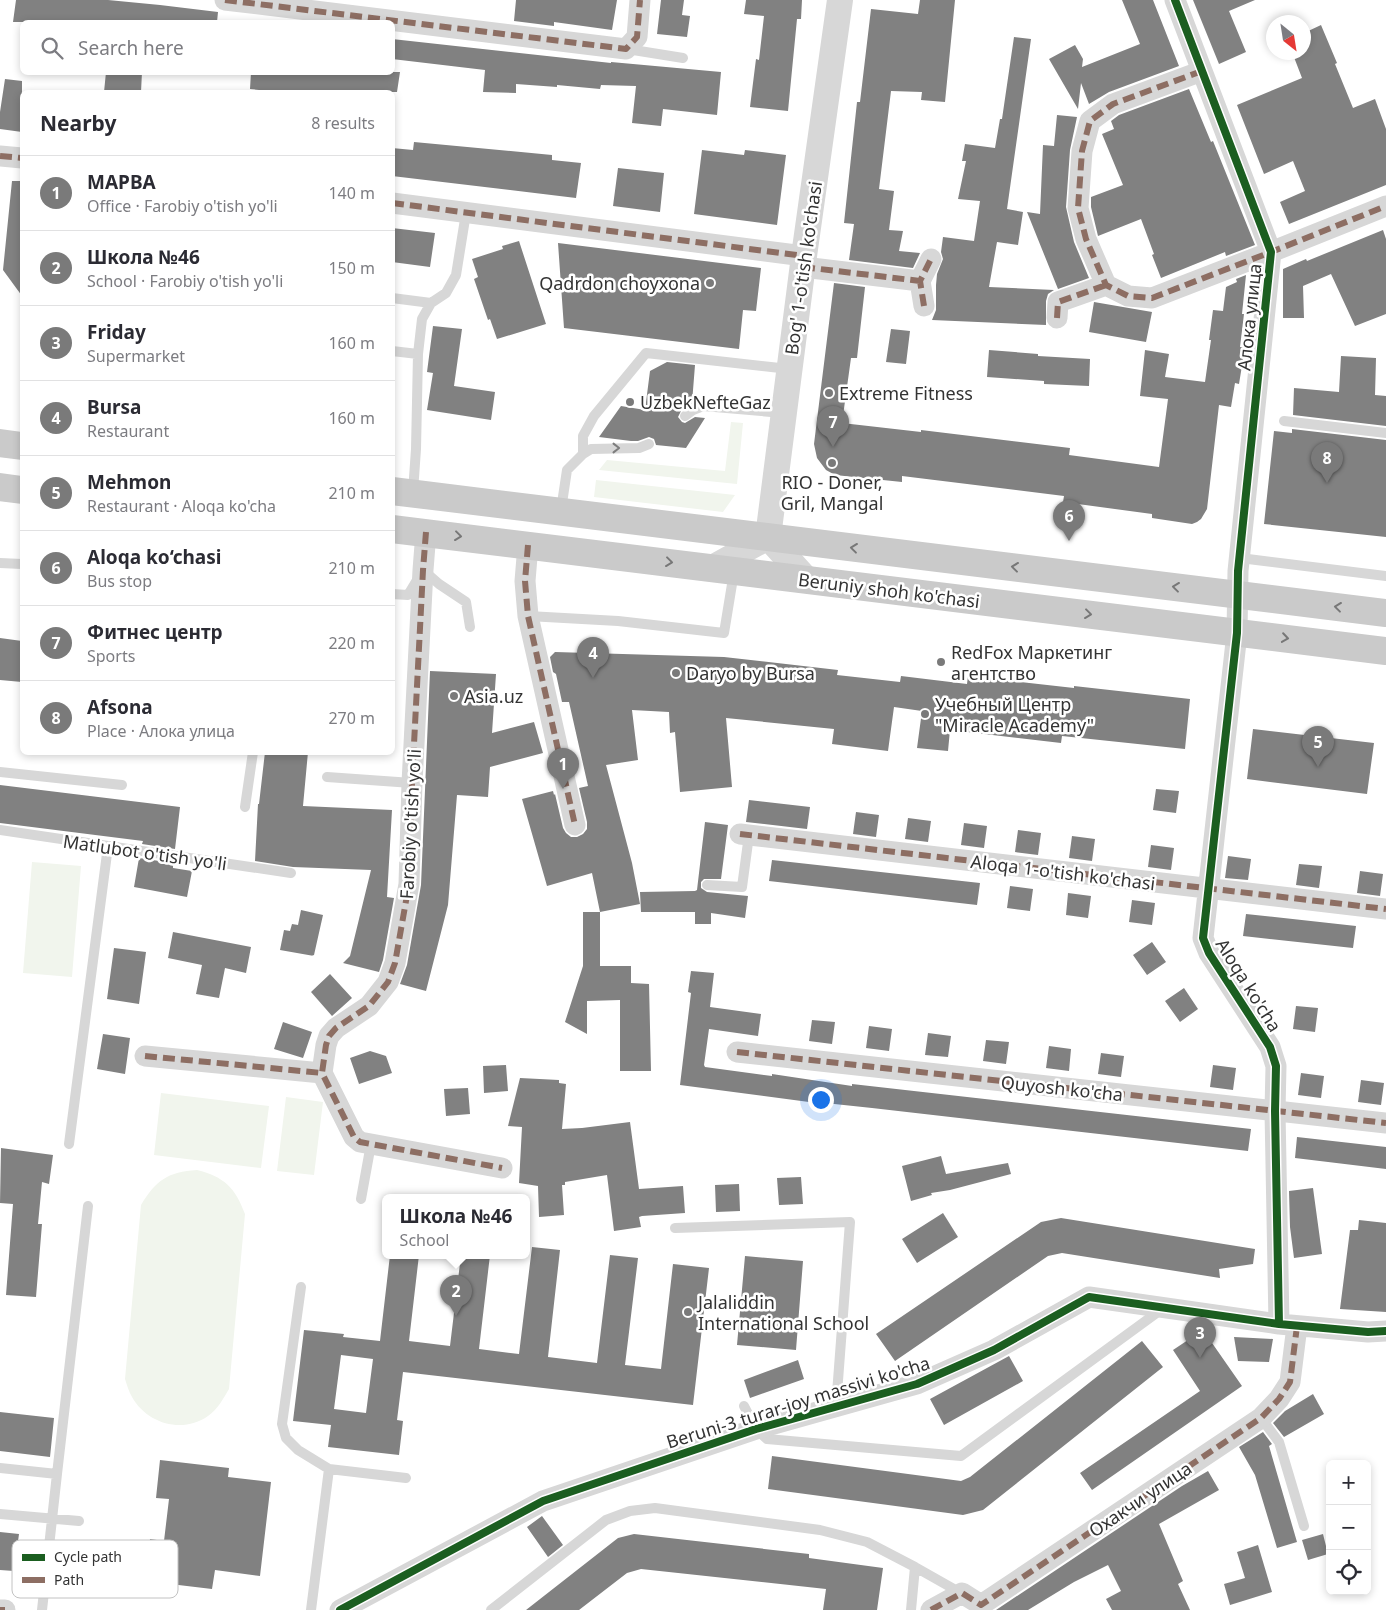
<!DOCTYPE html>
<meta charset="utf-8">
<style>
:root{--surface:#fff;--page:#f2f2f3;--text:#2b2b33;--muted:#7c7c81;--line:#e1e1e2;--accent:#7a7a7a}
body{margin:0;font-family:"Noto Sans",sans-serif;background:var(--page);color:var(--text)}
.controls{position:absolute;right:15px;bottom:15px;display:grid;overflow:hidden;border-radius:8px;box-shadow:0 2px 8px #0003}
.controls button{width:45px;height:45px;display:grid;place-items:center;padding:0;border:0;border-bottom:1px solid var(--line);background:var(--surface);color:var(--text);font:25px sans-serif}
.compass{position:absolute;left:1266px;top:15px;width:45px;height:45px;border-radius:50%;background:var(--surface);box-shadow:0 2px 8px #0003;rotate:150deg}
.you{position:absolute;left:820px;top:1099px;width:18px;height:18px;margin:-12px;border:4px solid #fff;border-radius:50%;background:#1a73e8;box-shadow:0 0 0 8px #1a73e833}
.badge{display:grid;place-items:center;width:32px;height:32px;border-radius:50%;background:var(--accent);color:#fff;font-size:16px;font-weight:700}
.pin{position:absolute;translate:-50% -41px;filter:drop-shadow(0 1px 2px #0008)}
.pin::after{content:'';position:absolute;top:26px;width:18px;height:15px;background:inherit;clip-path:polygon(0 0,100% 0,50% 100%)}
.popup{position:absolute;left:382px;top:1194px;width:148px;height:65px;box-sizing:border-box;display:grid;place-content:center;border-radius:8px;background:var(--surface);filter:drop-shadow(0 1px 4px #0005);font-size:16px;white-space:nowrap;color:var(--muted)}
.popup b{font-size:19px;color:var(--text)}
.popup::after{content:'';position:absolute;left:50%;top:100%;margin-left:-10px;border:10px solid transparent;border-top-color:var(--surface)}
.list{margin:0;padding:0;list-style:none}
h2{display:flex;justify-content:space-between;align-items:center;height:65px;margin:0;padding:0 20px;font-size:21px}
h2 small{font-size:16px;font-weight:400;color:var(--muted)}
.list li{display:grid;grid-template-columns:32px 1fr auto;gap:15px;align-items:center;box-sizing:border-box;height:75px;padding:0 20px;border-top:1px solid var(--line)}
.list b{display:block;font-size:19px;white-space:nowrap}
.list p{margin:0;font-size:16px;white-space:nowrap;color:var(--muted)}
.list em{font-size:16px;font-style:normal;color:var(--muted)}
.icon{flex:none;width:28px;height:28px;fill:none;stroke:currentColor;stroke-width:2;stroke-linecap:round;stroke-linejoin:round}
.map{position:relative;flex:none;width:1386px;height:1610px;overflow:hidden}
.search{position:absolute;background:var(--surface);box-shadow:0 2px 8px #0003;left:20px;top:20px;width:375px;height:55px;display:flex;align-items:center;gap:12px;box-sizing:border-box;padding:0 18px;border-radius:8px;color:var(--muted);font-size:19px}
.panel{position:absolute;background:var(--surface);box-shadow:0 2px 8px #0003;left:20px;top:90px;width:375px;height:665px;border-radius:8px}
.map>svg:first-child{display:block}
.green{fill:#f1f5ed}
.building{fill:#818181;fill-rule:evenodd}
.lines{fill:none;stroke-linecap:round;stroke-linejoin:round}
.service{stroke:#d7d7d7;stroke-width:10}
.minor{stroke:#d7d7d7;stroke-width:21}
.tertiary{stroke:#d7d7d7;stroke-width:26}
.primary{stroke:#cacaca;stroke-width:28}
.quiet{stroke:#8d6e63;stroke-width:6;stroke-dasharray:12 6;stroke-linecap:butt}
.cycleway-casing{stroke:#fff;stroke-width:11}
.cycleway{stroke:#1b5e20;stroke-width:8}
.oneway{stroke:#7d7d7d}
.oneway2{stroke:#777}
.poi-dot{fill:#7a7a7a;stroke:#fff;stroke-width:2}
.labels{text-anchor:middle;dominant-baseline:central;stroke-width:5;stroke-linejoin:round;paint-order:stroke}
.street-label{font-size:18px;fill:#333;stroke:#fff}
.poi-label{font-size:18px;fill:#333;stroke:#fff;text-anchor:start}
.key{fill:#fff;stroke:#c2c2c2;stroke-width:1}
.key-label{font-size:14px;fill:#333}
</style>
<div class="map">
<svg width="1386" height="1610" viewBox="0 0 1386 1610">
<rect width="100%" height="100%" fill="#fff"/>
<path class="green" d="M731,422l12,1 -6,61 -138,-14 8,-10 118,11z
M596,480l139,15 -12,17 -129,-15z
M32,862l49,4 -9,111 -49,-4z
M161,1093l108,13 -8,62 -107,-13z
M286,1097l37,5 -9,73 -37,-4z
M197,1170c27,7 38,17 48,44l-16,175c-6,10 -11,20 -21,27 -25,18 -61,8 -76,-19 -3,-5 -5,-12 -7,-18l16,-174c15,-25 27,-33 56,-35z"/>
<path class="building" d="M16,0h92l52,5 58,7 -1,10h-204z
M516,0h101l-5,30 -58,-8v4l-40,-5z
M661,0h23l-2,15 8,1 -3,21 -30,-3z
M746,0h56l-1,19h-4l-9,92 -38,-4 6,-48 3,1 5,-44 -20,-2z
M920,0h35l-10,102 -24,-2 1,-8 -31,-1 -12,98 15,2 -5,39 14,1 -4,20 21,2 -7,15 -64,-8 5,-36 -10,-1 13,-121h3l11,-93 47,5z
M1122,0h31l26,66 -70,26 -20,12 -8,-21 -3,26 -29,-50 26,-14 8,14 -1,8 58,-23z
M1193,0h62l-26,11 17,41 -27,12z
M1321,25l16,38 -2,1 18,44 22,-9 11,30v56l-97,39 -9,-22 25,-11 -12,-30 -29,13 -27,-69 65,-27 -10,-26h12v-19z
M1014,37l17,2 -24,170 16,3 -5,33 -21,-3 -8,45 65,3 -6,4 -2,7v24l-114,-5 4,-10v-25l1,-11 6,-15 -2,-7 2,-15 31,4 6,-40 -22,-2 8,-38h-4l3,-17 30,4 5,-29h2z
M392,39l219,24v-1l110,10 -4,43 -54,-6 -2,17 -29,-3 4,-37 -35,-1 -1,4 -43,-4v2l-41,-3v9l-33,-1 2,-22 -93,-11z
M106,72h36l-1,20h-37z
M251,72h149l-3,20h-118l-29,-3z
M5,79l17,2v51l-22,-3v-17z
M1189,89l22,53 2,-1 42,104 -29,11 -1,-4 -64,26 -9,-23 2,-1 -13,-35 -43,17 -7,-29v-10l32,-12 -21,-51 12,-5 -3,-8 8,-6z
M1057,115l20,2 -7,33 -4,57 8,35 15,36 -31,11 -31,-77 13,2 3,-69 11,1z
M414,142l138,13v5l29,3 -5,35 -184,-22v-28l21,2z
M702,150l42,5 1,-5 41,5 -9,70 -83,-11z
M618,168l46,5 -4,39 -47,-6z
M12,181h10v115l-19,-26z
M392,228l43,5 -5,34 -38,-5z
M1383,230l3,9v75l-31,12 -24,-52 -28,12 1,32h-21v-49l23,-10 1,2z
M519,241l27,83 -49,15 -7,-20 -2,1 -14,-41 4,-2 -6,-18 31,-10 -1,-3z
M558,243l203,25 -5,43 -13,-1 -4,39 -175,-21z
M1246,275l-4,39h2l-4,33h5l-6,37 -4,-1 -4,24 -12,-2 -12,104 -6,10 -4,3 -5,2 -40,-6v-4l-89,-12 1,-6 -162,-20v6l-67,-7 -9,-5 -9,-12 -3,-14 20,-161 31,4 -8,71h-6l-9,65 79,9v-2l149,18 -1,7 90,12 9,-68 -28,-3 5,-46 24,4 -4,23 40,5 6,-42h-2l4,-30 10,1 3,-24 11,-5 -1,-3z
M1094,302l58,10 -6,30 -57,-10z
M433,326l29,3 -8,57 41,6 -4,28 -64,-10 6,-37 -6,-1z
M891,329l19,2 -4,33 -20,-2z
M989,350l49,4v2l52,3 -1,27 -45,-2v-3l-57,-4z
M1341,356l35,2 -1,37 11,1v30l-93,-11 1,-27 45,4z
M667,362l28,3 -3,38 -11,8 -3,6 4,5 3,1 10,-6 10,1 -19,30 -30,-3 -2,-6 -5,-2 -11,4h-7l-32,-4 22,-31 24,4 5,-39z
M1292,429l94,11v97l-122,-13 10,-93 18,2z
M0,638l22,3v41l-22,-2z
M555,652l169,5 114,13 -1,5 63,7 1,-6 66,8 1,-8 106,12v-2l116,13 -5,50 -123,-13 -1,7 -111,-13 -2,21 -31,-3 5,-37 -28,-4 -6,44 -56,-7 2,-15 -108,-11 6,69 -52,5 -5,-60 -5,1 -1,-21 -37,-2 6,50 -32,5 26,98 8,41 -40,8 -8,-39 -45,13 -25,-87 31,-8 1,4 1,-1 8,34 3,5 5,4h6l6,-3 4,-5v-7l-8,-34 9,-2 -19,-84h-7l-6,-28 -3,-2 -3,-15z
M430,671l66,3 -4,59 42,-11 9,31 -53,14 -2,30 -31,-2 -9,110 -22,86 -26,-7 7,-19 14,-80z
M1253,729l121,14 -7,51 -120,-15z
M265,752h43l-5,54 89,4 -5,87 7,1 -11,62 -4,12 -36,-9 7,-7 21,-86 -78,-3 -38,-6 3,-57h1z
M0,785l180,22 -5,42 -33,-5 1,-3 -143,-18z
M1156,789l23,2 -3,22 -23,-3z
M749,800l61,7 -3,22 -61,-7z
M856,812l23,3 -3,22 -23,-3z
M908,818l23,3 -3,21 -23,-3z
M705,822l23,3 -7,54h-17l-3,3v6l6,4 41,4 -3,22 -34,-5v11h-16v-12h-54l-1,-20 55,-1 2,-1z
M964,823l23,3 -3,22 -23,-3z
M1018,830l23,3 -3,22 -23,-3z
M1072,836l23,3 -3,22 -23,-3z
M1151,845l23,3 -3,22 -23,-3z
M1228,856l23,3 -3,21 -23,-2z
M139,858l34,5v5l19,3 -5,26 -53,-10z
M772,860l208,23 -3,22 -208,-24z
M1299,864l23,2 -3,22 -23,-3z
M1360,871l23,3 -3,22 -23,-3z
M1010,886l23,3 -3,22 -23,-3z
M1068,893l23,3 -3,22 -22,-3z
M1132,900l23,3 -3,22 -23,-3z
M301,910l22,5 -9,40h-2l2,1 -34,-6 4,-20 6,1 2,-7 6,1z
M583,912h17v54h31v17l18,1 2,87h-31v-71l-33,1v33l-22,-12 18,-56z
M1246,914l110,12 -3,22 -110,-12z
M173,932l78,15 -5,26 -21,-5 -6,30 -23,-4 6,-29 -34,-7z
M1152,942l14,20 -19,13 -14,-20z
M114,948l32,4 -7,52 -32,-5z
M691,971l23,2 -4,34 51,7 -3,22 -49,-7 -5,36 1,2 67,9v-2l80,12v-2l399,45 -3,22 -376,-43 -47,-5 -1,1 -144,-19 11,-92 -3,-1z
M330,974l22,24 -20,18 -21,-24z
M1184,988l14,21 -18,13 -15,-21z
M1296,1006l22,2 -3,24 -22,-3z
M812,1020l23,2 -3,22 -23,-3z
M283,1022l29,10 -9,26 -29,-9z
M869,1026l23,3 -3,22 -23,-3z
M928,1033l23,3 -3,21 -23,-2z
M103,1034l27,4 -5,36 -28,-5z
M986,1040l23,2 -3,22 -23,-3z
M1049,1046l22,3 -2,22 -23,-3z
M370,1051l16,5 6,17 -33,11 -9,-26z
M1101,1053l23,3 -3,21 -23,-3z
M506,1065l2,26 -24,2 -1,-27z
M1213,1065l23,3 -3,22 -23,-3z
M1301,1073l23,3 -3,22 -23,-3z
M520,1078l39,2v3l7,1 -4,45 20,-1 48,-6 9,67 44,-3 2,27 -43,3 -3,1 2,10 -27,4 -7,-56 -42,7v3h-3l2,30 -25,2 -1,-31 -19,-3 3,-56 -14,-1z
M1361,1080l23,3 -3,22 -23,-3z
M468,1088l2,26 -24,2 -2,-27z
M1297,1137l89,10v22l-91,-11z
M1,1148l52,7 -4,29 -7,-2 -4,42h4l-6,73 -30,-2 7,-91 -13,-1z
M941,1156l5,18 62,-11 3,11 -61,16 -19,3 1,2 -21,6 -9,-35z
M801,1177l2,27 -24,1 -2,-27z
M739,1184l1,27 -24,1 -1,-27z
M1313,1188l9,66 -28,4 -4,-31 -1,-36z
M943,1213l15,24 -41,26 -15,-24z
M1061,1218l194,31 -2,15 -34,5 1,9 -158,-25 -14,3 -153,105 -19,-27 165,-112z
M1359,1220l27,3v89l-46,-3 10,-79h8z
M532,1247l28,3 -12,107 49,6 13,-108 28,3 -13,107 36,4 12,-105 36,4 -16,137 -290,-33 -6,48 6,1 -4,34 -71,-8 3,-22 -38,-4 11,-91 40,4 -1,3 37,4 10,-86h29l-10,86 41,5 11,-91h29l-11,94 40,5zM341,1355l32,4 -7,54 -32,-4z
M745,1256l58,5 -7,89 -59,-5z
M1203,1330l39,56 -150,104 -12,-17 120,-82 -27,-41z
M1234,1337l39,2 -4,23 -31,-1z
M1142,1341l21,26 -180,143 -20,5 -195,-26 4,-33 189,25 9,-4z
M1009,1356l14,25 -79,44 -14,-26z
M798,1360l6,19 -54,19 -6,-18z
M1313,1394l11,20 -40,23 -11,-14 12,-12z
M0,1412l54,6 -4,39 -50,-6z
M1263,1432l9,12 -3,2 28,96 -20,6 -22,-73 -16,-28z
M160,1460l69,8 -1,9 43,5 -11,94 -45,-6 -3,19 -67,-8 5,-42 14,2 5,-42 -13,-1z
M1208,1471l11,19 -60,34 24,57 -5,3 12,26h-78l-6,-11 15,-8 -13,-26 -34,17 -46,28h-32l186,-124z
M542,1516l21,29 -15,12 -21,-30z
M0,1532l19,2 -5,37 -14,-1z
M634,1534l175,20v4l74,10 -6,42h-54l3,-21 -185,-20 -14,4 -48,37h-53l92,-72z
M1323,1534l5,20 -20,6 -6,-20z
M1258,1545l14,47 -42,13 -6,-21 21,-6 -8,-26z"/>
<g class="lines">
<path class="service" d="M627,49l56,9
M392,298l39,5
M392,351l26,3
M685,416l8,-6 10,-4 80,7
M1284,421l102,12
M583,454v-18l11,-20 52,-63 143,16
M413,492l3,-43 2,-95 4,-35 9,-16 15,-10 10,-18 10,-62
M561,510l6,-40 16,-16 8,-5 48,-1 10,-4
M1240,558l146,18
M0,563l22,1
M392,594l16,1 15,-25 16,14 27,18 4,25
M528,616l90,5 106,12 10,-61
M0,772l122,13
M327,777l85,6
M245,807l8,-55
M0,830l291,43
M707,885l35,2 7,-52
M69,1144l39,-298
M361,1199l10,-55
M675,1228l175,-6 -14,185
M301,1287l-19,137 4,14 12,12 31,19 -18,141
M744,1406l12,23 11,10 194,17 201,-147
M1261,1418l18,24 25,84
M0,1468l57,6 -15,136
M329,1469l77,9
M57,1474l31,-268
M0,1514l79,7
M491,1610l115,-90 24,-9 25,-3 165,22 47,12 48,25 46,26
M911,1610l4,-43"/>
<path class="minor" d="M225,0l401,49 11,-12 3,-37
M1175,0l96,252 -33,319 -1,62 -34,305 6,15 61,94 6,19 -1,45 4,213
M1202,71l-89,33 -23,17 -8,30 -4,57 8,31 20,46 22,11 24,2 119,-46 115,-46
M0,156l22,2
M392,203l412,53
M803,267l117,14
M924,306l-4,-25 11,-22
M1057,318l1,-16 48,-17
M426,532l-3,38 -11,213 -3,101 -14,79 -7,19 -19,24 -33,22 -7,8 -3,9 -4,28 32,64 6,5 142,26
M528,545l-3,36 3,35 47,209
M740,834l646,75
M737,1052l649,71
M145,1056l177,17
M0,1610h5
M340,1610l203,-109 213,-72 161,-45 77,-34 95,-53 190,27 89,8 18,-1
M931,1610l31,-17 19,12 280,-187 18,-19 11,-17 7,-56"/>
<path class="tertiary" d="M712,568l56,-31
M807,580l-39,-43 36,-281 36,-256"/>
<path class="primary" d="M0,443l22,3
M0,487l22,3
M392,491l994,122
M392,529l994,122"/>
<path class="quiet" d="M225,0l401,49 11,-12 3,-37
M1202,71l-89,33 -23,17 -8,30 -4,57 8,31 20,46 22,11 24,2 119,-46 115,-46
M0,156l22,2
M392,203l412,53
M803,267l117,14
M924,306l-4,-25 11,-22
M1057,318l1,-16 48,-17
M426,532l-3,38 -11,213 -3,101 -14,79 -7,19 -19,24 -33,22 -7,8 -3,9 -4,28 32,64 6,5 142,26
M528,545l-3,36 3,35 47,209
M740,834l646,75
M737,1052l649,71
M145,1056l177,17
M0,1610h5
M931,1610l31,-17 19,12 280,-187 18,-19 11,-17 7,-56"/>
<defs>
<path id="cycleway" d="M1175,0l96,252 -33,319 -1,62 -34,305 6,15 61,94 6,19 -1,45 4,213
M340,1610l203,-109 213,-72 161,-45 77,-34 95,-53 190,27 89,8 18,-1"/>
</defs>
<use href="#cycleway" class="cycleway-casing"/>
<use href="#cycleway" class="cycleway"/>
</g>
<defs><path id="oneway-chevron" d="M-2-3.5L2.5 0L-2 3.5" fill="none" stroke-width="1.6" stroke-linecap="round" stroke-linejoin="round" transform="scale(1.25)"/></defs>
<use class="oneway" href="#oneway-chevron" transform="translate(616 448)"/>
<g class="oneway2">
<use href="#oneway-chevron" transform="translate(458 536) rotate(7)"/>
<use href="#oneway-chevron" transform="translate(854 548) rotate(-173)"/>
<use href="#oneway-chevron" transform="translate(669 562) rotate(7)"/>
<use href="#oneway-chevron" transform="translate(1015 567) rotate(-173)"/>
<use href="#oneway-chevron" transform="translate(1176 587) rotate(-173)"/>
<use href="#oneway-chevron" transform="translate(1338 607) rotate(-173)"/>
<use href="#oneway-chevron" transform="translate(1088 614) rotate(7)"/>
<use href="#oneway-chevron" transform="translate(1285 638) rotate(8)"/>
</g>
<g class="poi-dot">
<circle cx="710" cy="283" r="5"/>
<circle cx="829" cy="393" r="5"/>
<circle cx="630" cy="402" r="5"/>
<circle cx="832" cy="463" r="5"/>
<circle cx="941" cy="662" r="5"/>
<circle cx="676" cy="673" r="5"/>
<circle cx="454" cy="696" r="5"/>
<circle cx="925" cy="714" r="5"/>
<circle cx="688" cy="1312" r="5"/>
</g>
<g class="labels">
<g class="street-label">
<text transform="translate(803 268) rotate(-82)">Bog' 1-o'tish ko'chasi</text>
<text transform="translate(1249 317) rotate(-84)">Алока улица</text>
<text transform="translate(889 590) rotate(7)">Beruniy shoh ko'chasi</text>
<text transform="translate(410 824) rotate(-87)">Farobiy o'tish yo'li</text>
<text transform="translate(145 852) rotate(8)">Matlubot o'tish yo'li</text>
<text transform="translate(1063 872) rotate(7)">Aloqa 1-o'tish ko'chasi</text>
<text transform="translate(1249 985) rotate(58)">Aloqa ko'cha</text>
<text transform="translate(1062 1088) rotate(6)">Quyosh ko'cha</text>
<text transform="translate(798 1402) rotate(-17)">Beruni-3 turar-joy massivi ko'cha</text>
<text transform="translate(1140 1499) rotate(-34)">Охакчи улица</text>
</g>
<g class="poi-label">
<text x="700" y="283" text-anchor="end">Qadrdon choyxona</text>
<text x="839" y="393">Extreme Fitness</text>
<text x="640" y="402">UzbekNefteGaz</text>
<text x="832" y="482" text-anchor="middle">RIO - Doner,<tspan x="832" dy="21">Gril, Mangal</tspan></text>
<text x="951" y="652">RedFox Маркетинг<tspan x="951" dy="21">агентство</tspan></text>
<text x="686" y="673">Daryo by Bursa</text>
<text x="464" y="696">Asia.uz</text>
<text x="935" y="704">Учебный Центр<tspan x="935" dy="21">"Miracle Academy"</tspan></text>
<text x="698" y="1302">Jalaliddin<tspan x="698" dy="21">International School</tspan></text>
</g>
</g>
<rect x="12" y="1540" width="166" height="58" rx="8" class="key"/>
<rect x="22" y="1554" width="23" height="7" fill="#1b5e20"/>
<rect x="22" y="1577" width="23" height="6" fill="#8d6e63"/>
<g class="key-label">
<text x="54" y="1562">Cycle path</text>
<text x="54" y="1585">Path</text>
</g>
</svg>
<div class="controls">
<button>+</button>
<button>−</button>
<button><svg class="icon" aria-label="locate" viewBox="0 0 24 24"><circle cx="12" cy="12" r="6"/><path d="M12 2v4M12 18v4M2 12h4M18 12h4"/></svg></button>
</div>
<svg class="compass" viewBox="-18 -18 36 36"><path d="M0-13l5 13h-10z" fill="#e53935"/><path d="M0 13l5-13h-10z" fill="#7c7c81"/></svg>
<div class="you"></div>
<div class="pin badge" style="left:563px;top:789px">1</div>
<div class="pin badge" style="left:456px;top:1316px">2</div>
<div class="popup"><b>Школа №46</b>School</div>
<div class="pin badge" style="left:1200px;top:1358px">3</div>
<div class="pin badge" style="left:593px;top:678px">4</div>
<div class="pin badge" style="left:1318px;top:767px">5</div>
<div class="pin badge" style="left:1069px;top:541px">6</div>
<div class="pin badge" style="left:833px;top:447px">7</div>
<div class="pin badge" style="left:1327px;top:483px">8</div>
<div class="search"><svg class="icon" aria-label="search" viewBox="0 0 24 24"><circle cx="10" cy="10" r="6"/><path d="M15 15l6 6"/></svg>Search here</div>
<section class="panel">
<h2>Nearby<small>8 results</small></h2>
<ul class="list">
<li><span class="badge">1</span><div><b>МАРВА</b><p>Office · Farobiy o'tish yo'li</p></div><em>140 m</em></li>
<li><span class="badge">2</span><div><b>Школа №46</b><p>School · Farobiy o'tish yo'li</p></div><em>150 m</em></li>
<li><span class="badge">3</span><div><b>Friday</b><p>Supermarket</p></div><em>160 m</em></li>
<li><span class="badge">4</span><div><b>Bursa</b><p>Restaurant</p></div><em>160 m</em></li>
<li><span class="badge">5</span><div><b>Mehmon</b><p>Restaurant · Aloqa ko'cha</p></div><em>210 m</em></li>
<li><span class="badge">6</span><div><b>Aloqa ko‘chasi</b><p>Bus stop</p></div><em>210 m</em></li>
<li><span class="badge">7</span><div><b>Фитнес центр</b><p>Sports</p></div><em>220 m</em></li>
<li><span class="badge">8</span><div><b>Afsona</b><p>Place · Алока улица</p></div><em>270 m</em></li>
</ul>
</section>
</div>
